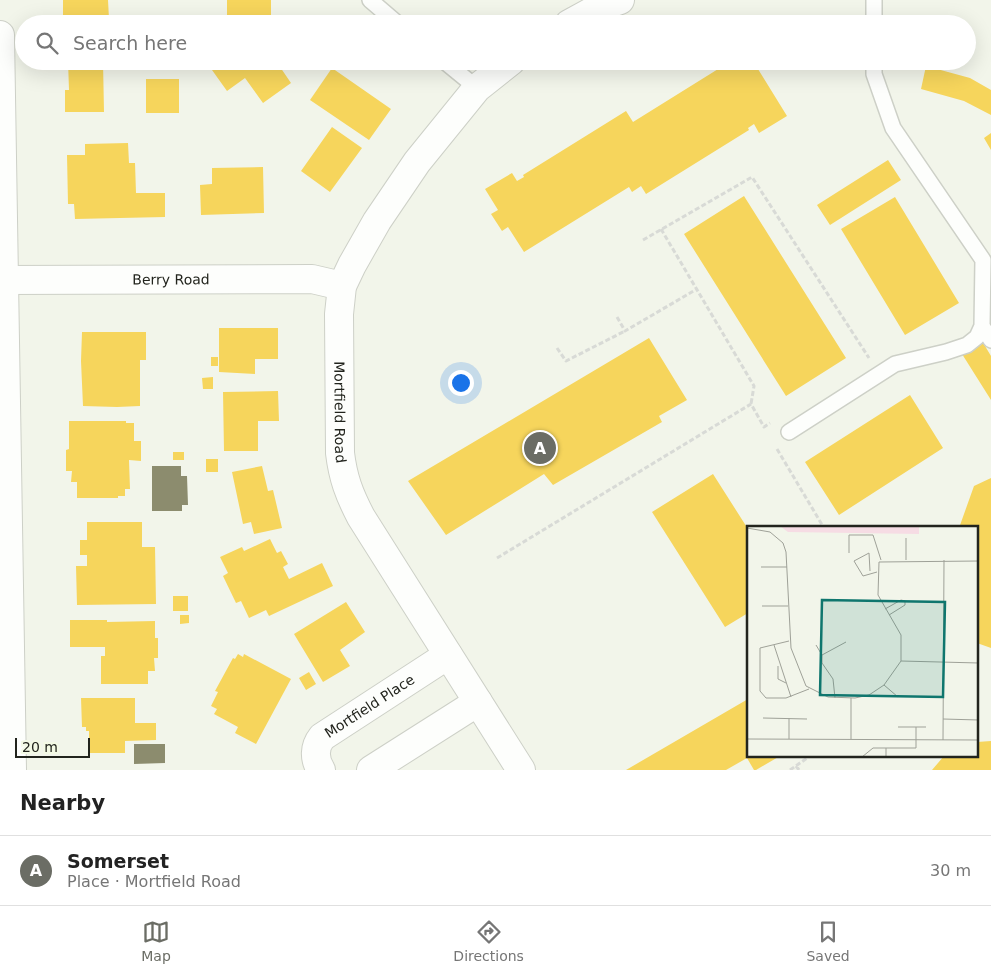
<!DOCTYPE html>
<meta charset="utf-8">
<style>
:root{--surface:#fff;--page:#f6f6f6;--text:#222;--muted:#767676;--line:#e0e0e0;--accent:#6b6d65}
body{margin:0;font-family:"DejaVu Sans",sans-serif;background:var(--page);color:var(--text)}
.scale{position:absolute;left:15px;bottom:12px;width:75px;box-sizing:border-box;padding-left:5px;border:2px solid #22241d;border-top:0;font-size:14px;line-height:18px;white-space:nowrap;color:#22241d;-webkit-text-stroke:4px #f4fae5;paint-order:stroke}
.you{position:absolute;left:460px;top:382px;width:18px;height:18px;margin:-12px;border:4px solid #fff;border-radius:50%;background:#1a73e8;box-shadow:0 0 0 8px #1a73e833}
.badge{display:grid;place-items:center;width:32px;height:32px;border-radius:50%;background:var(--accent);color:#fff;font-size:16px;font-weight:700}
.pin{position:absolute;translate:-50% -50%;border:2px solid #fff;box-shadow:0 1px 5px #0006}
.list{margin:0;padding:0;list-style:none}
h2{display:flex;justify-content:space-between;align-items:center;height:65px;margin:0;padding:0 20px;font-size:21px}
h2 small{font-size:16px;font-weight:400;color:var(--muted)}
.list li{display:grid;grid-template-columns:32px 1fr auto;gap:15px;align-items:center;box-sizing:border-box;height:70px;padding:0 20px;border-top:1px solid var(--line)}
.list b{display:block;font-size:19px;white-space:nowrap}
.list p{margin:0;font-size:16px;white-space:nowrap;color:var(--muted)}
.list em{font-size:16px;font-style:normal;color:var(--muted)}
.icon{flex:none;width:28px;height:28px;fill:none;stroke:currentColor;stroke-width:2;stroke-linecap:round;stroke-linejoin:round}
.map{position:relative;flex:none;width:991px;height:770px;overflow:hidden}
.search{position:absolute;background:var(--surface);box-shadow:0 5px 20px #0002;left:15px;right:15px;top:15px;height:55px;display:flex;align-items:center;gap:12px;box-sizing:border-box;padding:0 18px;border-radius:28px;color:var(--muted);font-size:19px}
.sheet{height:135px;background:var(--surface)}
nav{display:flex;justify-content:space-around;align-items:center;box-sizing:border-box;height:70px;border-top:1px solid var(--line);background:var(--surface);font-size:14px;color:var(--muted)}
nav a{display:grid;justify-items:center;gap:2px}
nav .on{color:var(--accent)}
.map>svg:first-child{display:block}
.homes{fill:#f6d55c}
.industry{fill:#8c8c6e}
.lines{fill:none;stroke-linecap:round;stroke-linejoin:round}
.service-casing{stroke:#cdd0c7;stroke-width:18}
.minor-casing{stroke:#cdd0c7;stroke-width:30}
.path{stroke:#d8dad6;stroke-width:3;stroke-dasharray:5 2.5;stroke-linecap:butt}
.service{stroke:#fdfefc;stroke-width:15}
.minor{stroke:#fdfefc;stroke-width:28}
.labels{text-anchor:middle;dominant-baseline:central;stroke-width:5;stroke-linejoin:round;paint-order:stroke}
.street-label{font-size:14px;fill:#22241d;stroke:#f4fae5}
.inset-road{fill:none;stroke:#9fa198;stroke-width:1}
.view{fill:#0f766e;fill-opacity:0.15;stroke:#0f766e;stroke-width:2.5}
.inset-edge{fill:none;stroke:#22241d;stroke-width:2.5}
</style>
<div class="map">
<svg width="991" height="770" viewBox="0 0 991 770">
<rect width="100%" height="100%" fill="#f2f5ea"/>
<path class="homes" d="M63,0h45l1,19h-7v5h-32v-4h-7z
M227,0h44v21l-44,1z
M68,61h35l1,51h-39v-22h4z
M225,61h51l15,22 -28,20 -18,-25 -18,13 -15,-21z
M731,61h22l34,55 -28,17 -5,-9 -6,4 1,2 -103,64 -5,-8 -9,6 -3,-5 -105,65 -16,-25 -6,4 -11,-17 7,-4 -13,-21 27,-16 5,8 7,-4 -1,-2 103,-64 7,11z
M926,66l44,12 21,12v25l-27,-14 -43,-12z
M332,68l59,41 -22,31 -59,-40z
M146,79h33v34h-33z
M332,127l30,21 -32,44 -29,-21z
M991,133v17l-7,-12z
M128,143l1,20h6l1,30h29v24l-90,2 -1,-15h-6l-1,-49h18v-11z
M888,160l13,20 -71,45 -13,-20z
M263,167l1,46 -63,2 -1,-30 12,-1v-16z
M744,196l102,162 -60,38 -102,-162z
M895,197l64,106 -54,32 -64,-106z
M219,328h59v31h-23v15l-36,-2z
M82,332h64v28h-6v46l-23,1 -34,-1 -2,-45z
M649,338l38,62 -28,16 3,6 -109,63 -9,-11 -98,61 -38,-54z
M982,341l9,15v44l-29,-46z
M211,357h7v9h-7z
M213,377v12h-10l-1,-11z
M278,391l1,30h-21v30h-34l-1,-59z
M910,395l33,53 -104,67 -34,-53z
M69,421h57v2h8v18h7v20l-12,-1 1,29h-5v7h-7v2h-41v-16h-6l1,-11h-6v-21l3,-1z
M173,452h11v8h-11z
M206,459h12v13h-12z
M262,466l6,25 5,-1 9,38 -28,6 -3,-12 -8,2 -11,-52z
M713,474l35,55v84l-23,14 -73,-115z
M991,478v170l-14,-5v-115h-18l15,-42z
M87,522h55v25h13l1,57 -79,1 -1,-39h11v-11h-7v-15h7z
M270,539l7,14 4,-2 7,13 -5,3 6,12 33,-16 11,23 -64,30 -3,-6 -17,8 -8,-17 -5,2 -13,-27 5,-3 -8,-16 22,-10 2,4z
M173,596h15v15h-15z
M346,602l19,30 -25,18 10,16 -27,16 -29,-48z
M180,615h9v8l-9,1z
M70,620h37v2l48,-1v17h3v20h-4l1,13h-7v13h-47v-28h4v-9h-35z
M238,654l5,3 1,-3 47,25 -35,65 -21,-11 3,-6 -24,-13 3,-5 -6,-3 7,-14 -3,-1 18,-33 2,1z
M309,672l7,12 -10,6 -7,-12z
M81,698h54v25h21v17l-31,1v12h-36v-22h-3v-4h-4z
M748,699v57h32l-24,14h-2l-7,-12 -21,12h-100z
M991,741v29h-59l12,-14h33v-14z"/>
<path class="industry" d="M152,466h29v10h6l1,29h-6v6h-30z
M134,744h31v19l-31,1z"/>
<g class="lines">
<defs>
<path id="service" d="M370,0l28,24
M874,0v24
M444,61l33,27
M874,61v13l19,54 90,132 -1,66 9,14
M789,432l106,-68 51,-12 21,-7 10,-8 5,-11"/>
<g id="minor">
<path d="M569,24l31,-17 20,-7"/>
<path d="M0,35l12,735"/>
<path id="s1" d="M511,61l-34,27 -60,74 -40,59 -25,44 -10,21 -3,28 1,139c3,25 9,41 21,64l160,253"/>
<path id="s2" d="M0,280l312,-1 30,7"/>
<path id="s3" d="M321,770c-7,-11 -7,-23 1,-33l126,-82"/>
<path d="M371,770l107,-68"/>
</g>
</defs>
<use href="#service" class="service-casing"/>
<use href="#minor" class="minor-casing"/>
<path class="path" d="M661,229l93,157 -3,18
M643,240l109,-63 117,181
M617,317l8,14 72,-42
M557,348l9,13 59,-30
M777,449l47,79
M497,558l254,-154 13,23 6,-4
M796,766l3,4
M790,770l20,-14"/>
<use href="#service" class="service"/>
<use href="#minor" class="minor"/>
</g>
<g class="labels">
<g class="street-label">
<text stroke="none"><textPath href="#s2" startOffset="171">Berry Road</textPath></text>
<text stroke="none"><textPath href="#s1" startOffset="410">Mortfield Road</textPath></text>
<text stroke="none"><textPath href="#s3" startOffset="92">Mortfield Place</textPath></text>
</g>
</g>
<g transform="translate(747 526)">
<rect width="231" height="231" fill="#f2f5ea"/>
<path d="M33,0h139v8l-131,-2z" fill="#f6dce4"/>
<path class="inset-road" d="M0,2l23,4 13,11 3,9 5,96 15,38 22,11 27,1 14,-3 15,-10 17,-24v-26l-23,-40 1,-33 100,-1M102,27v-18h24l8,25M159,34v-22M14,41h26M123,45l-1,-18 -15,8 9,15 14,-4M15,80h26M138,83l16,-9 4,1v4l-16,10M42,115l-29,7v43l6,7h20l23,-9M27,119l17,52M69,119l6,10v8l11,16 2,19M75,129l24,-13M154,135l78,2M31,140v13l8,4M137,159l14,12M104,172v41M16,192l44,1M42,192v21M196,193l36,1M151,201h28M0,213l232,1M196,214l1,-180M115,231l11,-9h13M139,231v-9h30v-21"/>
<path class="view" d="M75,74l123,2 -2,95 -123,-2z"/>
<rect width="231" height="231" class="inset-edge"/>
</g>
</svg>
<div class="scale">20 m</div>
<div class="you"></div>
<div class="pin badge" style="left:540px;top:448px">A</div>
<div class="search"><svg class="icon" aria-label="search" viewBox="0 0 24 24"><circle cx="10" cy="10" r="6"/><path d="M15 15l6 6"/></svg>Search here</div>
</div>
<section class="sheet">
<h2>Nearby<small></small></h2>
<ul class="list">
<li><span class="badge">A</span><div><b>Somerset</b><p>Place · Mortfield Road</p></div><em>30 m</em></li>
</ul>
</section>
<nav>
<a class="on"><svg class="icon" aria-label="map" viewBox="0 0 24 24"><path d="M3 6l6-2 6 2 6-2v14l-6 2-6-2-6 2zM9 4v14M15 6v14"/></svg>Map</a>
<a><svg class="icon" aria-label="directions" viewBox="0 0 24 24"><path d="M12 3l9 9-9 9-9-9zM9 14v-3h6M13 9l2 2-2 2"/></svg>Directions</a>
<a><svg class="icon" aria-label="saved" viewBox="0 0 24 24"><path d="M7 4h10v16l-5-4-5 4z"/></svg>Saved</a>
</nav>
